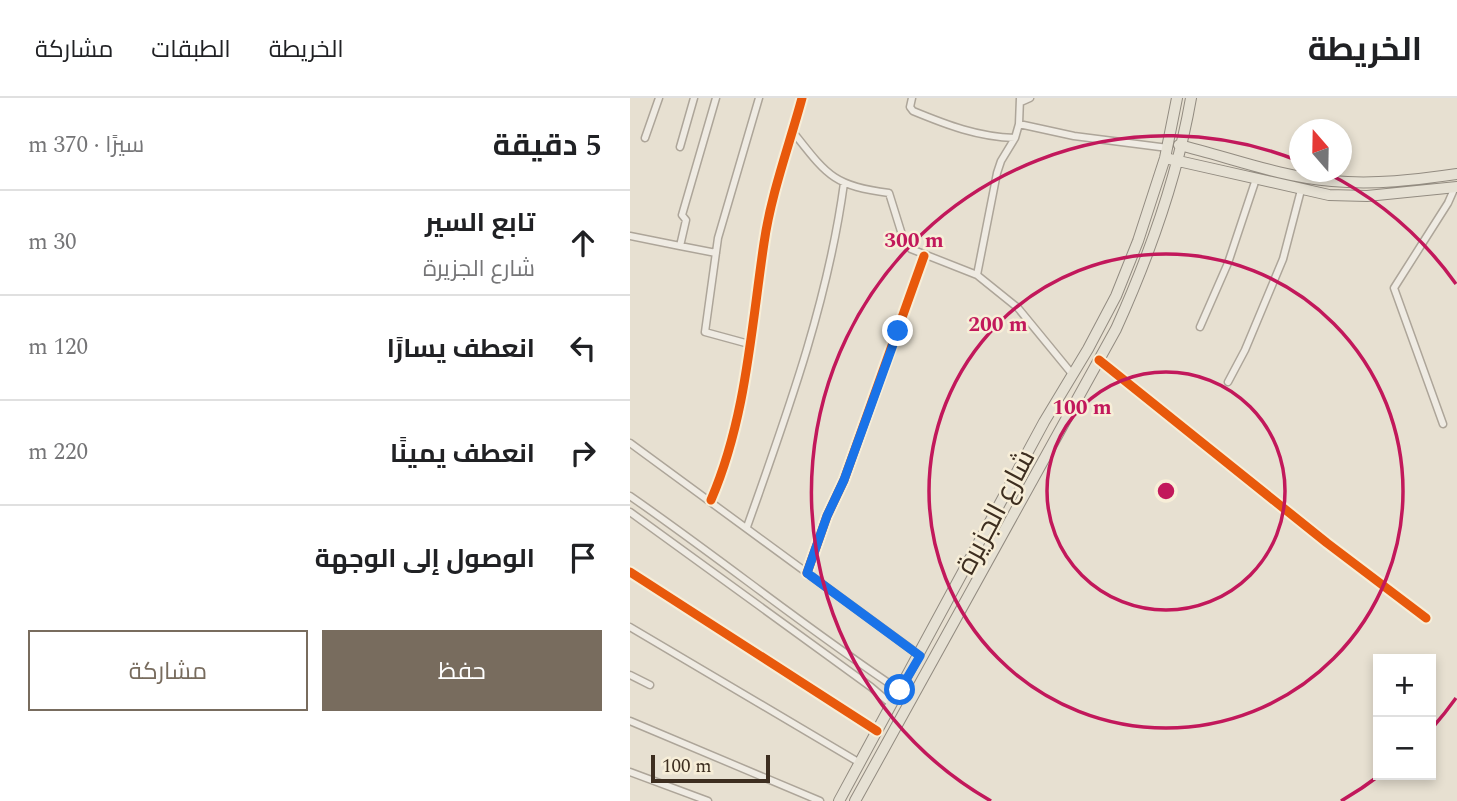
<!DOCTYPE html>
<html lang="ar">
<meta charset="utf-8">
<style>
:root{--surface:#fff;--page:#f6f6f6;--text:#202124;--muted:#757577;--line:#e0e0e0;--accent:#786c5e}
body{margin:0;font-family:Spectral,Cairo,serif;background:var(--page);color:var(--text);direction:rtl}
.controls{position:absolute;right:21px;bottom:21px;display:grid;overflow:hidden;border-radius:0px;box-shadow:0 4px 10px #0003}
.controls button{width:63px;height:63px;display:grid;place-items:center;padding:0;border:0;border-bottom:2px solid var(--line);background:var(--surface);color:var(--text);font:35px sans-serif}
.compass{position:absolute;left:659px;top:21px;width:63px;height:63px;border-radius:50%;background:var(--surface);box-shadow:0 4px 10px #0003;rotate:340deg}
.scale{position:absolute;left:21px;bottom:18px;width:119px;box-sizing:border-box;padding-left:7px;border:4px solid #3d2e20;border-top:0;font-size:19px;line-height:24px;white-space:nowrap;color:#3d2e20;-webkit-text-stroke:5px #f7eed8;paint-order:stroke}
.stop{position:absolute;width:21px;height:21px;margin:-16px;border:5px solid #1a73e8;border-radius:50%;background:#fff}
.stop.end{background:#1a73e8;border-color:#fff;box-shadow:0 2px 7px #0008}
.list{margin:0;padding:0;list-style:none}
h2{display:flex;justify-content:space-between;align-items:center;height:91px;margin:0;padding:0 28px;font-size:30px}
h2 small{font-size:23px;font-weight:400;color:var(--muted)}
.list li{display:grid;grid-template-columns:46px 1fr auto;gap:21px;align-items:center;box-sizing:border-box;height:105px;padding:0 28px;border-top:2px solid var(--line)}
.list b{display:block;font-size:26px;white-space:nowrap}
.list p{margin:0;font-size:23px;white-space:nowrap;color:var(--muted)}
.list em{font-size:23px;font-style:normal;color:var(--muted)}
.actions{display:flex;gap:14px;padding:21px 28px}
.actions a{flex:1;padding:16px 0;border:2px solid var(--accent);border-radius:0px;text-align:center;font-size:24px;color:var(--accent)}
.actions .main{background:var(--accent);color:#fff}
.icon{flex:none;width:38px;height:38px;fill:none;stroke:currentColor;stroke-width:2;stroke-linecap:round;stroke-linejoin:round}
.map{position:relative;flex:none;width:827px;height:703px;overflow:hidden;direction:ltr}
header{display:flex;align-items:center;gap:42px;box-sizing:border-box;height:98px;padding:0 35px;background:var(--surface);border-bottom:2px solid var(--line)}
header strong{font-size:33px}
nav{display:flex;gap:38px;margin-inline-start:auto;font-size:24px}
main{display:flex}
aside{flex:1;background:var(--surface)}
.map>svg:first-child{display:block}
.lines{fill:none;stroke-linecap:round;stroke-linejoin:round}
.street-casing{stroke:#ada599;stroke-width:9}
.primary-casing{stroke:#928b80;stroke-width:12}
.street{stroke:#efebe3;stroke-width:6}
.primary{stroke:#e6e1d4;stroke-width:10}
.cycleway-casing{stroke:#f7eed8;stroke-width:13}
.cycleway{stroke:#e8590c;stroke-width:9}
.route{stroke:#1a73e8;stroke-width:9}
.ring{fill:none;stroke:#c2185b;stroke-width:3.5}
.labels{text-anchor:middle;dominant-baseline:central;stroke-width:5;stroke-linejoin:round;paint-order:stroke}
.street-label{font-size:28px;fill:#3d2e20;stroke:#f7eed8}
.centre{fill:#c2185b;stroke:#f7eed8;stroke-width:3.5}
.ring-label{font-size:21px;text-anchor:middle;font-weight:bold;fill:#c2185b;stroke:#f7eed8;stroke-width:5;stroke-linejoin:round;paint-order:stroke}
</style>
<header>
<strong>الخريطة</strong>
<nav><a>الخريطة</a><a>الطبقات</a><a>مشاركة</a></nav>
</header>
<main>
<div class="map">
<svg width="827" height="703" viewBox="0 0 827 703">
<rect width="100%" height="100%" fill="#e7e0d1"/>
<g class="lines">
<defs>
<path id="street" d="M86,0l-34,117 4,5 -6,26 36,7
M282,0l-2,9 3,4c34,14 65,26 102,27l4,-14 1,-26
M391,4l9,-4
M389,26l55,12 94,12
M163,34c34,43 40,54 96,61l15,48 7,8 66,26
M15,40l14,-40
M385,40l-14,23 -4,12 -20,102 41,33 55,67
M50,49l14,-49
M0,138l50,10
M570,229l28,-64 28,-84
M119,246l-44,-12 13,-94 41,-140
M469,262l228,183 99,75
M598,284l17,-32 38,-91 18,-69
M813,326l-49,-136 54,-85 7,-16
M0,345l289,212
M0,398c91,63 177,133 269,194
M81,402c35,-81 40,-170 53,-257 7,-49 25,-97 38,-145
M0,414l241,175 20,17
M117,429c40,-113 81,-225 97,-344
M0,474l247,159
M177,475l20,-57 17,-36 80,-224
M0,529l230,136
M0,577l20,10
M0,623l190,80
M0,674l78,29"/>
<path id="primary" d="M549,47c50,12 101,32 153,36 42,4 84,-1 125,-7
M535,60l164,37 38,1 90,-9
M209,703l205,-379 44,-73 28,-53 22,-55 27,-83 12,-60
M225,703l261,-472c34,-75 61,-150 75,-231"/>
</defs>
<use href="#street" class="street-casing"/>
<use href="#primary" class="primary-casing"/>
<use href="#street" class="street"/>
<use href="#primary" class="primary"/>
<defs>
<path id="cycleway" d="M469,262l228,183 99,75
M81,402c35,-81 40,-170 53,-257 7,-49 25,-97 38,-145
M0,474l247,159
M177,475l20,-57 17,-36 80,-224"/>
</defs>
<use href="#cycleway" class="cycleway-casing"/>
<use href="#cycleway" class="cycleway"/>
</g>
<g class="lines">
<path class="route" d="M268,233l-54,149 -17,36 -20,57 113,83 -20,34"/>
</g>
<g class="ring">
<circle cx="536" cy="393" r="119"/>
<circle cx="536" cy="393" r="237"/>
<path d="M826 600A356 356 0 0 1 803 629M750 677A356 356 0 0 1 711 703M361 703A356 356 0 0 1 669 63M695 74A356 356 0 0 1 826 186"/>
</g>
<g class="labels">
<g class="street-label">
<text transform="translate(366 414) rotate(-62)">شارع الجزيرة</text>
</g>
</g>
<circle cx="536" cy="393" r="10" class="centre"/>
<g class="ring-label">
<text x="284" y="149">300 m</text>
<text x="368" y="233">200 m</text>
<text x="452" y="316">100 m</text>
</g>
</svg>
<div class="controls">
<button>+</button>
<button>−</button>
</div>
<svg class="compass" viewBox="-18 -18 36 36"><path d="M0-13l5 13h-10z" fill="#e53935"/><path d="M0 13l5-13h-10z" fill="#757577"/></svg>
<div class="scale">100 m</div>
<div class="stop" style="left:270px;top:592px"></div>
<div class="stop end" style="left:268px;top:233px"></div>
</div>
<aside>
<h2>5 دقيقة<small>سيرًا · 370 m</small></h2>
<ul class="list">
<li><svg class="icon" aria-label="ahead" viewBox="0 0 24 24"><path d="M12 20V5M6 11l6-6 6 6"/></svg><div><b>تابع السير</b><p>شارع الجزيرة</p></div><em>30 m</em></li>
<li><svg class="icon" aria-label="left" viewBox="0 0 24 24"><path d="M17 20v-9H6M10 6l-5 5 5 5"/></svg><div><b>انعطف يسارًا</b></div><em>120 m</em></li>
<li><svg class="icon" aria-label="right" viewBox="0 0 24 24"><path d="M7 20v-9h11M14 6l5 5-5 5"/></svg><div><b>انعطف يمينًا</b></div><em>220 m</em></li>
<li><svg class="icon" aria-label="arrive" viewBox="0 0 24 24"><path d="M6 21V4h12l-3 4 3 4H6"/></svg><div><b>الوصول إلى الوجهة</b></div></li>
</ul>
<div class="actions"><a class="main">حفظ</a><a>مشاركة</a></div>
</aside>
</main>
